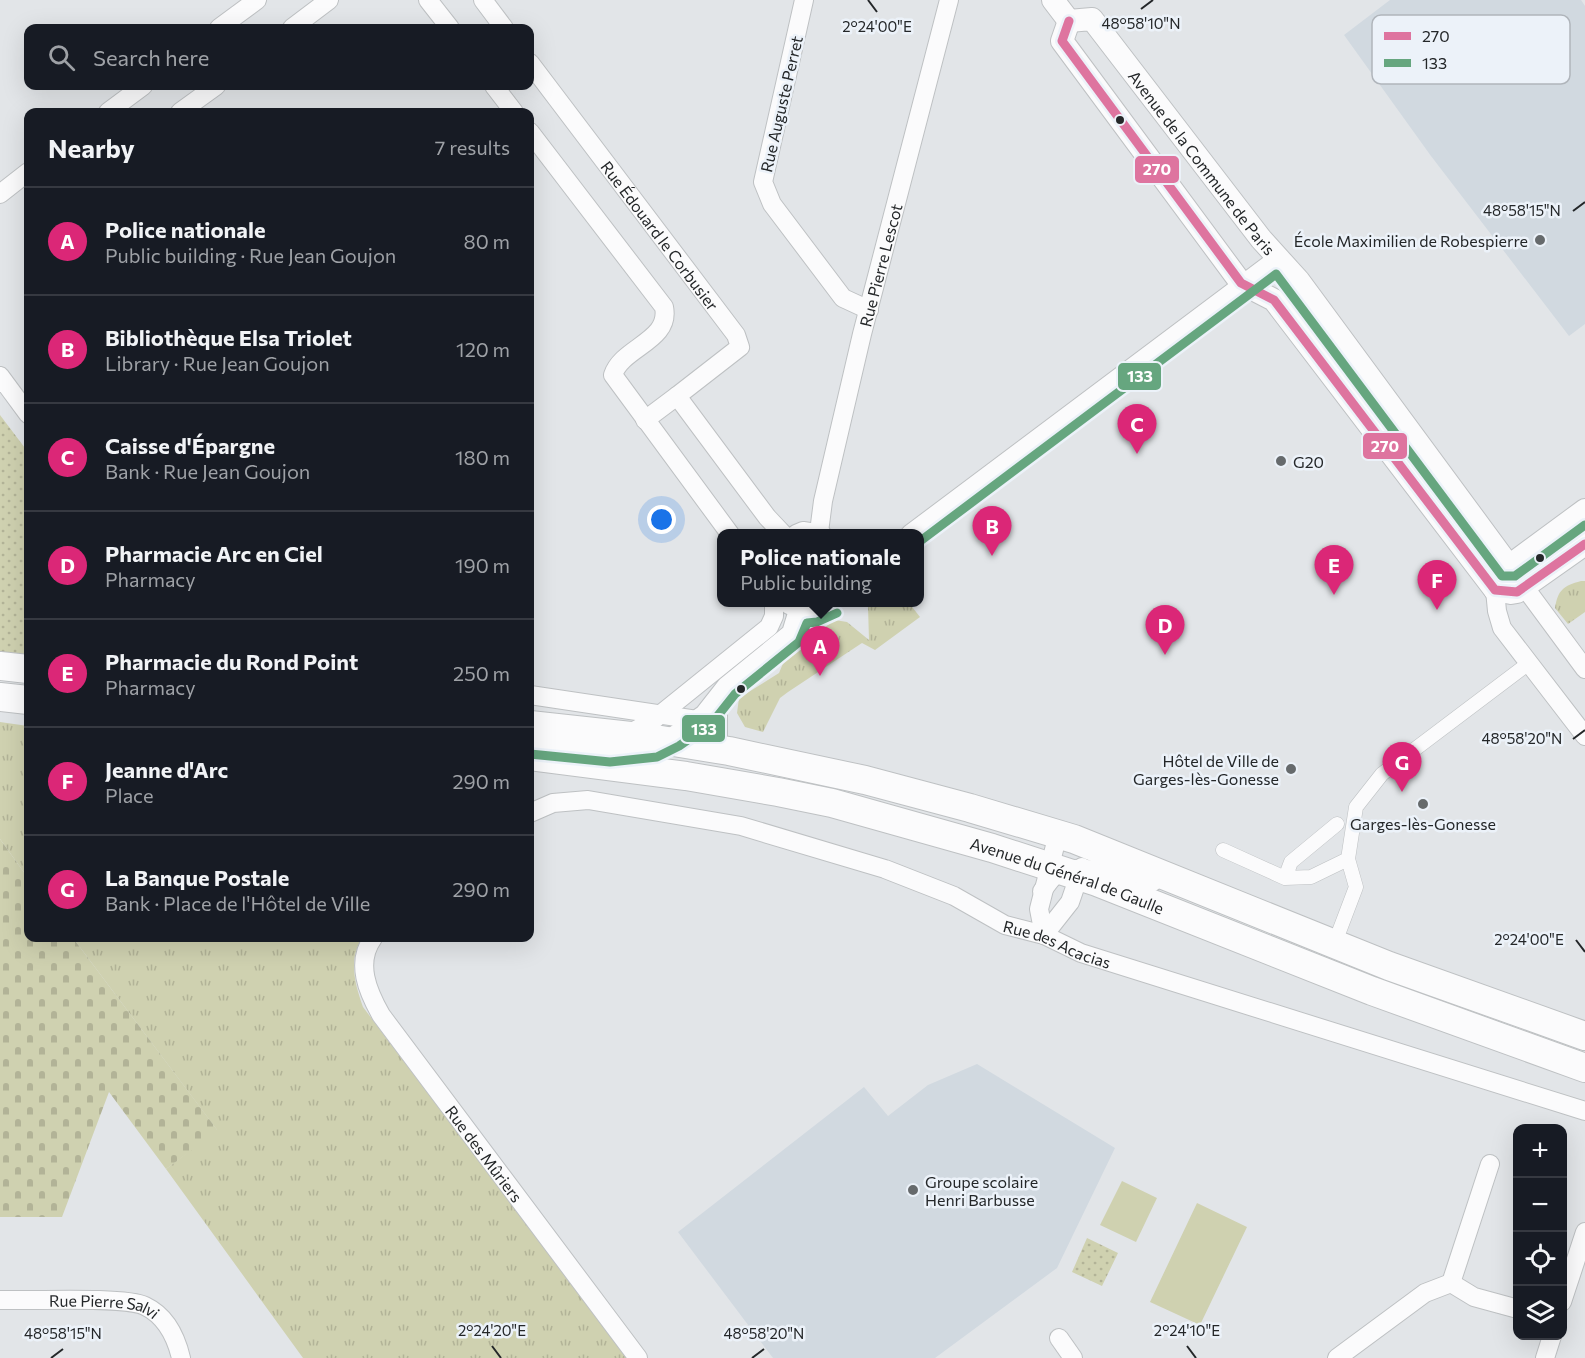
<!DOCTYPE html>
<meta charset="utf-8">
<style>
:root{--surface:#171b24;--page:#20242c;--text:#f1f3f6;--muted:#9ea1a6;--line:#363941;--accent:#db2777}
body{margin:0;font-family:Commissioner,sans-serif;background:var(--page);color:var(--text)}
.controls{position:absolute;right:18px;bottom:18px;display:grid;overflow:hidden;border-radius:12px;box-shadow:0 6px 24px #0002}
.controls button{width:54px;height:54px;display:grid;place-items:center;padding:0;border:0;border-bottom:2px solid var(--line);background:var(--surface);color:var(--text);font:30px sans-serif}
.you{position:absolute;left:662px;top:520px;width:21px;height:21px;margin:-15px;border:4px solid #fff;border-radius:50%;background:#1a73e8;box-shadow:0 0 0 9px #1a73e833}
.badge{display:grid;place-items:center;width:39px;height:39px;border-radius:50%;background:var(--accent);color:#fff;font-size:20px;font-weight:700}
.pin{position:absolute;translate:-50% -50px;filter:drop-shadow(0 2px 3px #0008)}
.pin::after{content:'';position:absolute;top:32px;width:21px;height:18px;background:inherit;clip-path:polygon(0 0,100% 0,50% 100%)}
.popup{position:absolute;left:717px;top:529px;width:207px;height:78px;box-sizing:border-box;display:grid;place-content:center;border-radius:12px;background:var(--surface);filter:drop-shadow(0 2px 4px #0005);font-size:20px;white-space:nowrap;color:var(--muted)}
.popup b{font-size:22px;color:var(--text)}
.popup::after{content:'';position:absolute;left:50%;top:100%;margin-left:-12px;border:12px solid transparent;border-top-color:var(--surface)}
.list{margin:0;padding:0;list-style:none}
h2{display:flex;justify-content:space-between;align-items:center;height:78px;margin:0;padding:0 24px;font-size:26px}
h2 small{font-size:20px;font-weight:400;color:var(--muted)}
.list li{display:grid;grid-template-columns:39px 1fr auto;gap:18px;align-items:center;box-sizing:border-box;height:108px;padding:0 24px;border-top:2px solid var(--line)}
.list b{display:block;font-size:22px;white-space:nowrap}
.list p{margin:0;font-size:20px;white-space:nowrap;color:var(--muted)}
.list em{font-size:20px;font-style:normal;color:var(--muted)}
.icon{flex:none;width:33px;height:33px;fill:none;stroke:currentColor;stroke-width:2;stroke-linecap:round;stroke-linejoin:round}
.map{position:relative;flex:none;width:1585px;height:1358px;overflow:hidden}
.search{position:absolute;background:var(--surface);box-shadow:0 6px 24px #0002;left:24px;top:24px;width:510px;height:66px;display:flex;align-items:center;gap:15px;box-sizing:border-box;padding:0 21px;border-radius:12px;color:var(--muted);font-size:22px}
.panel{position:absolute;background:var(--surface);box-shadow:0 6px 24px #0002;left:24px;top:108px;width:510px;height:834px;border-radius:12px}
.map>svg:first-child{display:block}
.built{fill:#d1d9e0}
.grass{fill:url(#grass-tufts)}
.cemetery{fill:url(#cemetery-stones)}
.park{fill:url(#park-dots)}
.pitch{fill:#cfd1b0}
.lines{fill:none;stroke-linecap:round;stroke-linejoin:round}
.pedestrian-casing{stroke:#bec1c3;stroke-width:15}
.minor-casing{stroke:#bec1c3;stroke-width:20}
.tertiary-casing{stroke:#bec1c3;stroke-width:24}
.primary-casing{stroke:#bec1c3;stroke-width:30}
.pedestrian{stroke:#fbfbfc;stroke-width:14}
.minor{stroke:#fbfbfc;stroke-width:18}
.tertiary{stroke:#fbfbfc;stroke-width:22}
.primary{stroke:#fbfbfc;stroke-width:28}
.bus-1-casing{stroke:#ecf2f9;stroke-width:14}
.bus-2-casing{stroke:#ecf2f9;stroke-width:14}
.bus-1{stroke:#de749f;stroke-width:9}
.bus-2{stroke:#66a67f;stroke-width:9}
.ticks{fill:none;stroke:#242729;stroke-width:2}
.bus-dot{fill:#242729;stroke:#ecf2f9;stroke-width:2}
.poi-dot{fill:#666a6c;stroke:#ecf2f9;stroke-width:2}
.labels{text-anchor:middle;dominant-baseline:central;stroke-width:5;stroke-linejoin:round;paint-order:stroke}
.street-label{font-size:16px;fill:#242729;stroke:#ecf2f9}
.poi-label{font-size:16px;fill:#242729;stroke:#ecf2f9;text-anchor:end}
.key{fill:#ecf2f9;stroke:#b0b5bb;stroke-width:1.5}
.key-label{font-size:16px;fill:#242729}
.ticks-label{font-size:15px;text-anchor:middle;fill:#242729;stroke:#ecf2f9;stroke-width:5;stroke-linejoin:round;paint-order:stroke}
.line-badge{stroke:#ecf2f9;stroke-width:2}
.badge-label{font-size:16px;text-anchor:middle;font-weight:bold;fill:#fff}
</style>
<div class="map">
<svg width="1585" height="1358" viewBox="0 0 1585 1358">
<defs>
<pattern id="grass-tufts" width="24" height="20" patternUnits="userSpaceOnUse" patternTransform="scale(1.5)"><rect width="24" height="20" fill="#cfd1b0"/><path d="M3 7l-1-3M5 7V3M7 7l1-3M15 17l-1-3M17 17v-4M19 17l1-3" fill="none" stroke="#b2b397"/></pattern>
<pattern id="cemetery-stones" width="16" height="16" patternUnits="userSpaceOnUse" patternTransform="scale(1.5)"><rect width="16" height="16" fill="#cfd1b0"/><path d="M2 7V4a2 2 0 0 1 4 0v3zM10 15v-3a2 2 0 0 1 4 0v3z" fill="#b2b397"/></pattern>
<pattern id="park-dots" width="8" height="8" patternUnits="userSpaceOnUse" patternTransform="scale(1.5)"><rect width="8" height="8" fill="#cfd1b0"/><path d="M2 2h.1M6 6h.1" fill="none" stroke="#b2b397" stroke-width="1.8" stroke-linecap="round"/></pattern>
</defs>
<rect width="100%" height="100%" fill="#e2e5e8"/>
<path class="built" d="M1390,0h191l4,6v318l-16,12 -138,-180 -87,-121z
M977,1064l138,84 -58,120 -122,90h-162l-95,-126 186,-145 24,29 40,-31z"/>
<path class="grass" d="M1581,581h4v31l-17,12 -13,-16c3,-18 8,-22 26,-27z
M874,603h35l11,14 -45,33 -13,-7 -74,49 -8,6 -17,34 -18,-5 -8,-14 2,-15 40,-25 8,-19 48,-34 12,2 22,18 -1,-33z
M0,722l28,4v152l-28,-39z
M73,938h289c-14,22 -7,46 1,69l264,351h-324l-137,-189 51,-39z"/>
<path class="cemetery" d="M0,839l28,39v60h45l145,193 -52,38 -57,-77 -47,125h-62z"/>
<path class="park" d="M0,415l28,37v205l-28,-4z
M1087,1238l31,15 -16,33 -30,-14z"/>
<path class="pitch" d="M1122,1181l35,17 -21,44 -36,-17z
M1197,1203l50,24 -47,98 -50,-23z"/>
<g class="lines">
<defs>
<path id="pedestrian" d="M1223,850l62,28 26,-1 37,-18 8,-52 26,-33 147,-111
M1285,878l6,-16 46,-38
M1334,945l22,-58 -8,-28"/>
<g id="minor">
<path d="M428,0l22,28"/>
<path d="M483,0l21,28"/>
<path d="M804,0l-41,182 9,22 71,94 26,12"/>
<path d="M219,28l38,-28"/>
<path d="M292,28l37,-28"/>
<path id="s1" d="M530,63l206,272 4,12 -63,49 90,121 16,17"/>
<path d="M494,86l20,26"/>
<path d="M108,112l35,-26"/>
<path d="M180,112l36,-26"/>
<path d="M530,132l134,175c7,34 -42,40 -51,68l117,159"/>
<path d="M0,194l28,-22"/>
<path d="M0,376l28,38"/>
<path d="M645,420l32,-24"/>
<path id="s2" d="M819,532l4,-31 39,-167 87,-334"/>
<path d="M796,534l7,-3 19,3"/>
<path d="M910,534l368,-276"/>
<path d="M1509,566l76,103"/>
<path d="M1495,590l2,21 5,17 83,108"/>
<path d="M789,605c14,7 31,8 43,-3"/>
<path d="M530,695l167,25"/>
<path d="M628,734l23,-12 118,-95 5,-11v-14"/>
<path d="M530,742l80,8 42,-4 21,-10 31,-22 22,-28 65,-53 7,-23"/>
<path d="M718,749v-44l3,-11"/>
<path id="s3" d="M530,813l23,-10 35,-3 153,26 144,43 69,27 51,29 39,10 37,18 504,158"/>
<path d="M1042,891c6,-7 11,-17 20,-20 20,-7 71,4 91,11"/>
<path d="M1044,935l-5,-26 19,-75"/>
<path d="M1044,935l26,-33 12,-35"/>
<path id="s4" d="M373,938c-18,25 -5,54 8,77l257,343"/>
<path d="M1451,1283l39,-119"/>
<path d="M1451,1283l23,14 44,12"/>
<path id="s5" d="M0,1300c28,1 125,-4 145,6 21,10 31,31 36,52"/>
<path d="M1562,1302l23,-70"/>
<path d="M1059,1338l14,20"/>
<path d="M1337,1358l88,-65 26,-10"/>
<path d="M1545,1358l7,-22"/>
</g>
<g id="tertiary">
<path d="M1053,0l16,21"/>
<path d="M1069,21l-7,20 179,242 33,17 221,290"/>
<path id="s6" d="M1069,21l23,-2 169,220 38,42 210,285"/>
<path d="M1500,577l9,-11 76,-56"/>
<path d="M1495,590l16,3 6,-1 68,-48"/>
</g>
<g id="primary">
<path d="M0,666l28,3"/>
<path d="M0,697l28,3"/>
<path d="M530,725l119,13 80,13 136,29 105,28 104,31 315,127 196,70"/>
<path id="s7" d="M530,756l156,20 92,16 54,11 160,45 105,34 275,109 213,77"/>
</g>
</defs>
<use href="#pedestrian" class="pedestrian-casing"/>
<use href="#minor" class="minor-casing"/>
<use href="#tertiary" class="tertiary-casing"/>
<use href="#primary" class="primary-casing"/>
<use href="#pedestrian" class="pedestrian"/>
<use href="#minor" class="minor"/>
<use href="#tertiary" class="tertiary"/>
<use href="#primary" class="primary"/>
<defs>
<path id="bus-1" d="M1069,21l-7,20 179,242 33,17 221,290
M1495,590l22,2 68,-48"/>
<path id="bus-2" d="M919,542l357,-268 226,302h13l70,-51
M530,754l80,8 47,-5 22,-11 33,-23 23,-29 64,-52 8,-19 10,-1 20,-9"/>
</defs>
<use href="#bus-1" class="bus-1-casing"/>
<use href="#bus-2" class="bus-2-casing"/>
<use href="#bus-1" class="bus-1"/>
<use href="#bus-2" class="bus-2"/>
</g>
<path class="ticks" d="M868,0l9,12M1141,9l12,-9M1573,211l12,-9M1573,739l12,-9M1576,940l9,12M492,1346l9,12M1187,1346l9,12M51,1358l12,-9M752,1358l12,-9"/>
<g class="bus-dot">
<circle cx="1120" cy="120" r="5"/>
<circle cx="1540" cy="558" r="5"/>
<circle cx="741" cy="689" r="5"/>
</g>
<g class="poi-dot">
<circle cx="1540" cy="240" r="6"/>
<circle cx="1281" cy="461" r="6"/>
<circle cx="1291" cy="769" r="6"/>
<circle cx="1423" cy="804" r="6"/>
<circle cx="913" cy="1190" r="6"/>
</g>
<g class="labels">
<g class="street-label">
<text transform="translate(781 104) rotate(-77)">Rue Auguste Perret</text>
<text stroke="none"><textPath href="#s6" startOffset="204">Avenue de la Commune de Paris</textPath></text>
<text stroke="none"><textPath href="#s1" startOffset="216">Rue Édouard le Corbusier</textPath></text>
<text stroke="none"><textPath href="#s2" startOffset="274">Rue Pierre Lescot</textPath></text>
<text stroke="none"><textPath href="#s7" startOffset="552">Avenue du Général de Gaulle</textPath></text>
<text stroke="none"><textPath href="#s3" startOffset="554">Rue des Acacias</textPath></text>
<text stroke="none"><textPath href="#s4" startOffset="255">Rue des Mûriers</textPath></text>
<text stroke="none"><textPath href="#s5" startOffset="105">Rue Pierre Salvi</textPath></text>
</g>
<g class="poi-label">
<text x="1528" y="240">École Maximilien de Robespierre</text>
<text x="1293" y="461" text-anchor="start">G20</text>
<text x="1279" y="760">Hôtel de Ville de<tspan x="1279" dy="18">Garges-lès-Gonesse</tspan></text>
<text x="1423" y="823" text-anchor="middle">Garges-lès-Gonesse</text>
<text x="925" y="1181" text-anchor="start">Groupe scolaire<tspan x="925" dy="18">Henri Barbusse</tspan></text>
</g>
</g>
<rect x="1372" y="15" width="198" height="69" rx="9" class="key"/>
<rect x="1384" y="32" width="27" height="8" fill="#de749f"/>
<rect x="1384" y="59" width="27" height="8" fill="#66a67f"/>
<g class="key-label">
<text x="1422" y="42">270</text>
<text x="1422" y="69">133</text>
</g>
<g class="ticks-label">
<text x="1141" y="29">48°58'10"N</text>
<text x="877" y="32">2°24'00"E</text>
<text x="1522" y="216">48°58'15"N</text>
<text x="1522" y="744">48°58'20"N</text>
<text x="1529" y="945">2°24'00"E</text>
<text x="492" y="1336">2°24'20"E</text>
<text x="1187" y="1336">2°24'10"E</text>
<text x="63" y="1339">48°58'15"N</text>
<text x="764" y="1339">48°58'20"N</text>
</g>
<g class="line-badge">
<rect x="1134" y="155" width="46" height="29" rx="6" fill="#de749f"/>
<rect x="1117" y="362" width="45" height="29" rx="6" fill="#66a67f"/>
<rect x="1362" y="432" width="46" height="28" rx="6" fill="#de749f"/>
<rect x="681" y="714" width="45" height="29" rx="6" fill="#66a67f"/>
</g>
<g class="badge-label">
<text x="1157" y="175">270</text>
<text x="1140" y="382">133</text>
<text x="1385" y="452">270</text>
<text x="704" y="735">133</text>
</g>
</svg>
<div class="controls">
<button>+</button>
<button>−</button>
<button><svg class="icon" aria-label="locate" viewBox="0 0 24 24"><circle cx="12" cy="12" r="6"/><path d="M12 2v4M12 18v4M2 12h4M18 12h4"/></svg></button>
<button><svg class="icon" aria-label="layers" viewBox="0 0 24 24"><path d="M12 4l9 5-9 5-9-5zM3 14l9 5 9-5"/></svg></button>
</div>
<div class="you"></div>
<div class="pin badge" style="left:820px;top:676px">A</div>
<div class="popup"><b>Police nationale</b>Public building</div>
<div class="pin badge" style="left:992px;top:556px">B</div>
<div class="pin badge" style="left:1137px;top:454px">C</div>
<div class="pin badge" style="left:1165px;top:655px">D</div>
<div class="pin badge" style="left:1334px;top:595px">E</div>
<div class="pin badge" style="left:1437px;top:610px">F</div>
<div class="pin badge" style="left:1402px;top:792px">G</div>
<div class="search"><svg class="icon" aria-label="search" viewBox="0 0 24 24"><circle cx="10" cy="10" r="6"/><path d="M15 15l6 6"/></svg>Search here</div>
<section class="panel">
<h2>Nearby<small>7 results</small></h2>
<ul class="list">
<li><span class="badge">A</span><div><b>Police nationale</b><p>Public building · Rue Jean Goujon</p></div><em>80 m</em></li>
<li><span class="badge">B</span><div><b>Bibliothèque Elsa Triolet</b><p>Library · Rue Jean Goujon</p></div><em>120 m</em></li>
<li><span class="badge">C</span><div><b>Caisse d'Épargne</b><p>Bank · Rue Jean Goujon</p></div><em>180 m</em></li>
<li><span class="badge">D</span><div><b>Pharmacie Arc en Ciel</b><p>Pharmacy</p></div><em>190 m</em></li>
<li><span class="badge">E</span><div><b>Pharmacie du Rond Point</b><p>Pharmacy</p></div><em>250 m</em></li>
<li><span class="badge">F</span><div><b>Jeanne d'Arc</b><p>Place</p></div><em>290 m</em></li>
<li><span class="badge">G</span><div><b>La Banque Postale</b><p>Bank · Place de l'Hôtel de Ville</p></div><em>290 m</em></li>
</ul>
</section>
</div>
